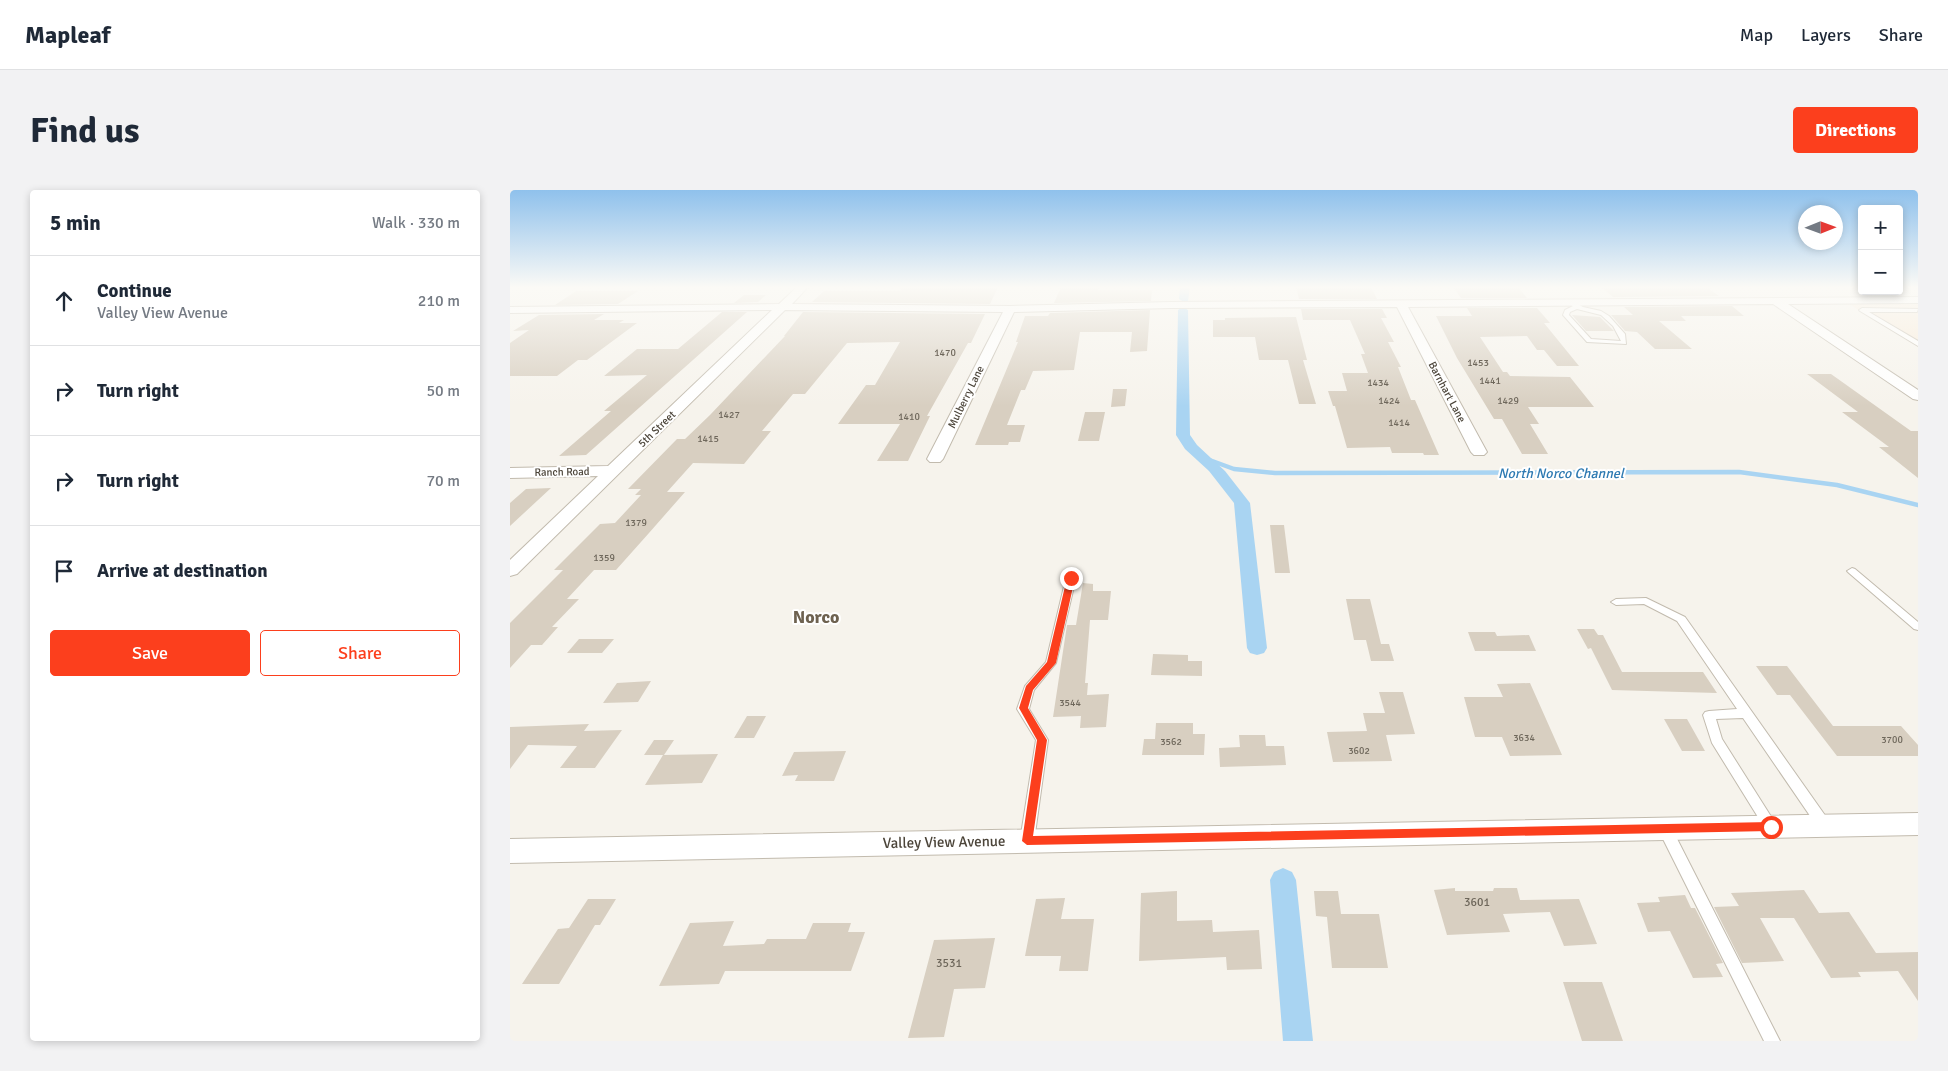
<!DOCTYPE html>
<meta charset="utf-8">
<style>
:root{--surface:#fff;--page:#f2f2f3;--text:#1f2937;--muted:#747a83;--line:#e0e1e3;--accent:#fc3f1d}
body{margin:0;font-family:Signika,sans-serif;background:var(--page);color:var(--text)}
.controls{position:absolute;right:15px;top:15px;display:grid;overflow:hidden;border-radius:5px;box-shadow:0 2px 8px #0003}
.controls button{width:45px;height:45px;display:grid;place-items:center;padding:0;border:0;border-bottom:1px solid var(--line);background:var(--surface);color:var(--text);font:25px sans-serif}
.compass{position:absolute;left:1288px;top:15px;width:45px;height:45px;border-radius:50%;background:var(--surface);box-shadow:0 2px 8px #0003;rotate:89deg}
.stop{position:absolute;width:15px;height:15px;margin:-11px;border:4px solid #fc3f1d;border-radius:50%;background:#fff}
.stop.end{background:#fc3f1d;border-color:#fff;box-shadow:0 1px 5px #0008}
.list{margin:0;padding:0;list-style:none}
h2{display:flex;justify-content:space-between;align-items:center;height:65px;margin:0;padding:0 20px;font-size:21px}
h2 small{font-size:16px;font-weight:400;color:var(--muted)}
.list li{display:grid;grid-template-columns:32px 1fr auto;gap:15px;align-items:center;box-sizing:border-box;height:90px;padding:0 20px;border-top:1px solid var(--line)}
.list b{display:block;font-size:19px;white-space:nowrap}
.list p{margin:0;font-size:16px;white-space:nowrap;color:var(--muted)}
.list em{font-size:16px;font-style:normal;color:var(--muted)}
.actions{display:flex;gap:10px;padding:15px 20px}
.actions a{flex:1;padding:11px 0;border:1px solid var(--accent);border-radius:5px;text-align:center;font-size:18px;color:var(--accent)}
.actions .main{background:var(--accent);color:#fff}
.icon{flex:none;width:28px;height:28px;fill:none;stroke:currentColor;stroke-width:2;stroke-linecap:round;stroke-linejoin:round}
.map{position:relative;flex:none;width:1408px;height:851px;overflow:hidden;border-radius:5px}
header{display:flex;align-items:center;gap:30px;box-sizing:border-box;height:70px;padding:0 25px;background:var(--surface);border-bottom:1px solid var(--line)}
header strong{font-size:24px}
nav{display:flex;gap:28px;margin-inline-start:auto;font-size:18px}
.intro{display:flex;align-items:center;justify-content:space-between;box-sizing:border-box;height:120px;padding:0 30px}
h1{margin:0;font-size:35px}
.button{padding:12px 22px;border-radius:5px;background:var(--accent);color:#fff;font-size:18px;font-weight:700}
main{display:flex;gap:30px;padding:0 30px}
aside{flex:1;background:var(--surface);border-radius:5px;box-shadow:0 2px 8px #0003}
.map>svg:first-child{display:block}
.commercial{fill:#f7ead8}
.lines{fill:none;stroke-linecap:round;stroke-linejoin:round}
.stream{stroke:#a9d4f2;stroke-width:4.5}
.canal{fill:#a9d4f2;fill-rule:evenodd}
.building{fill:#d8cfc1}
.lane-casing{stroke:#c2bbae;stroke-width:2}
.street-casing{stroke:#c2bbae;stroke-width:2}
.lane{fill:#fff;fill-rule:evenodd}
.street{fill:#fff;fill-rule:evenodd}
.route{fill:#fc3f1d}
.labels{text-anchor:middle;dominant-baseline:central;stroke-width:4;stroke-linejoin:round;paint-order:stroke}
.number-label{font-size:10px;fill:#6e675b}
.far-street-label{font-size:11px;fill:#4b4439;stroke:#fff}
.near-number-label{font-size:12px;fill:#6e675b}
.water-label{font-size:14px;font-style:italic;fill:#2e7ab2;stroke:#fff}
.near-street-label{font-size:15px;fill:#4b4439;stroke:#fff}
.district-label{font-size:18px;font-weight:bold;fill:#6e6250;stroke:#fff}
</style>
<header>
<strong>Mapleaf</strong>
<nav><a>Map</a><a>Layers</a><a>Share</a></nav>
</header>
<div class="intro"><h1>Find us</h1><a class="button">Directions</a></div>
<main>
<aside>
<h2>5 min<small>Walk · 330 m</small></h2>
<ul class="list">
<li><svg class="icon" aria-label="ahead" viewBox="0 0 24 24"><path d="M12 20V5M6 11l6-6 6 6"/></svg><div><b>Continue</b><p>Valley View Avenue</p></div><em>210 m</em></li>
<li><svg class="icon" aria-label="right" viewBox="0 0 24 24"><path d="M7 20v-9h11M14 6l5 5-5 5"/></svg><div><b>Turn right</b></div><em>50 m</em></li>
<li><svg class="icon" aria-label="right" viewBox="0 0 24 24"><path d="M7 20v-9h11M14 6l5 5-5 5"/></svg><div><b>Turn right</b></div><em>70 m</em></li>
<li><svg class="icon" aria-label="arrive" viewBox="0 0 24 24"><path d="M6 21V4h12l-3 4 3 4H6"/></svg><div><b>Arrive at destination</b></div></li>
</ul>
<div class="actions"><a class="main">Save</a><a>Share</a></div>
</aside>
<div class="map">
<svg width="1408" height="851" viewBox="0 0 1408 851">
<rect width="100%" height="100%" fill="#f6f3ec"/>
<path class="commercial" d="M1408,113v43l-69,-42z"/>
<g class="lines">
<path class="stream" d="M694,268l30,11 41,4 464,-1 98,13 81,20"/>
<path class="canal" d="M670,97h10l-2,14 -4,1 -5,-3z
M673,117l5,3 2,125 7,10 28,26 25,32 17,145 -3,5 -7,2 -7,-2 -3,-5 -13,-145 -25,-32 -24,-22 -9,-14 2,-125z
M773,678l9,4 4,8 17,161h-30l-13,-161 4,-8z"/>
</g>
<path class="building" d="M406,97h82l-8,17 -178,-2 12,-11h76l2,-3z
M551,97h38l-1,3h54l-1,11 -97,2z
M786,97h75l6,12h-78z
M943,97h65l9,11h-66z
M1091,97h105l13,9 -106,1z
M66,101h62l-20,13 -63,1z
M234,105h22l-8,7 -24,1z
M1222,116l12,10h-63l5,5h-27l33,28h-37l-18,-17 -12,-1 -14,-16h22l-9,-8z
M957,118h70l13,15h-6l35,43h-22l-13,-16h-7l-10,-14 -47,1 23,35h4l3,4 60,1 24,30h-66l11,17h-9l18,30h-26l-20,-35h-8l-37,-61 -21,-42h36z
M791,119h81l5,9h-6l13,24h-6l13,25h-3l13,33h4l24,55h-15l-1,-2h-31l-2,-6 -43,1 -12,-42h-2l-5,-15h19l-5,-18h26l-7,-19h4l-15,-34h-47z
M640,120l-3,41 -17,1 2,-20h-52l-6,38 -41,1 -8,19h-4l-14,35h18l-5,17h-11l-1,3h-33l43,-103h-2l9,-26h23l2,-3z
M212,122h25l-161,143 -27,1 52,-45h-7l43,-36 -43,1 33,-27h41z
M293,122l182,2 -14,29h-3l-41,73h3l-22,45h-31l23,-37h-62l28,-39h9l25,-43 -53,1 -42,51h-12l-31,37h9l-27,33 -51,-1 -26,29h18l-36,41 -33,37h-22l-27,29h12l-27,28h6l-16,18h-11l-21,23v-45l53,-53h-9l46,-46 15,-1 26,-28h-6l6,-6h-13l49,-50h8l25,-24 75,-79h-1z
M94,124l-10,6h30l-5,3h18l-50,37h-9l-21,16h-47v-33l19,-13 -16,1 26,-16z
M1062,125l28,2 14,14h-28z
M786,127l11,43h-4l13,44h-17l-11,-44h-29l-4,-23h-42v-17h12v-2z
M1297,184h24l80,57h7v47l-39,-31h10l-47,-35h16z
M603,199h14l-2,17 -14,1z
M575,222h20l-6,29h-21z
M41,298l-41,38v-23l16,-14z
M760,335h14l6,48h-15z
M573,393l10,1v7h18l-3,29h-18l-5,63h3l-1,12 22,-1 -3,33 -26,1 1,-12 -28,1 14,-92h9z
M836,409h24l11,45h8l5,17h-23l-5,-21h-12z
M1067,439h17l4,6h5l19,37h81l14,21 -105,-3 -21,-42 -3,1z
M958,442h27l2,4 32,-1 7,16h-61z
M69,449h35l-12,14h-35z
M643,464l35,1v6h14v15l-51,-1z
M1246,476h31l46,60h68l17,19v11h-81l-47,-61h-13z
M141,491l-13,21 -35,1 14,-20z
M1020,493l32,72 -52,1 -8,-19h-27l-11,-40h39l-6,-13z
M869,502h24l12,42 -29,1 6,26 -59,1 -6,-30 40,-1 -4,-18h22z
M237,526h19l-12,22h-20z
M1154,529h23l18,32h-23z
M646,533h37v11h12l-1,21h-62l2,-16h11z
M79,534l-5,7 38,-1 -27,38h-35l17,-22 -49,-1 -18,24v-42z
M729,545h26l1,11h18l2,19 -66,2 -1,-19 21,-1z
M144,550h20l-10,15 54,-1 -16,29 -57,2 18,-30h-19z
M336,561l-12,30h-39l3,-6 -16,1 12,-24z
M945,698v3h38l1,-3h23l3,12 59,-1 18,45 -33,2 -14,-34 -47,2 7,18 -63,3 -13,-45z
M1294,700l15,23 30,-1 27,41 42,-1v49l-20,-30 -40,1 3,5 -30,1 -37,-60h-34l24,43 -42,2 -28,-56 25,-1 -8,-13z
M667,701v30l35,-1 1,12 46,-2 3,39 -35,1 -1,-13 -87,4 2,-68z
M804,701h24l3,23h38l9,54h-56l-5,-51 -11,-1z
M1175,705l6,13h4l28,55 -7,1 7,13 -30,1 -23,-47 -22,1 -11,-29 23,-1 -2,-5z
M555,708l-4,21h33l-6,52h-29l2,-15h-36l11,-57z
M78,709h28l-16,26h-5l-36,59h-37l36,-55 11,-1z
M224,731l-11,25 41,-2 3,-5h39l7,-16h38l-3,9h17l-14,39h-126l-6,13 -60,2 31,-63z
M485,748l-10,50 -31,1 -10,48 -36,1 26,-98z
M1053,792h39l21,59h-41z"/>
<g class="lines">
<defs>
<path id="lane" d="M1062,111l11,6 18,4 8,5 16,18 1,10 -39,-2 -24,-27 2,-5 8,-4 -4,-3zM1067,119l24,6 12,11 8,15 -30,-2 -22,-24 1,-3z
M1352,118l56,1 -1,3h-48l49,29v5l-58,-35 -1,-1z
M1342,378l3,1 63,53v8l-4,-1 -65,-56 -2,-2z
M561,385l5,3 -20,85 -22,27 -5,19 19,31 -14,101 -2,4 -5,2 -5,-2 -2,-4 16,-101 -19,-31 8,-23 21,-24 20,-84z
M1136,408l39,19 144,204 1,4 -1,4 -5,2 -5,-2 -76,-111 -27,1 6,20 55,87 -1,4 -5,2 -5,-2 -54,-87 -9,-28 2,-3 4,-1 28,-2 -60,-88 -33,-17 -28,1 -5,-3 5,-3z
M1155,633l5,2 110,216h-16l-106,-212 2,-4z"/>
<path id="street" d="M287,97h11l-16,17 218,2 161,-4 747,-5v6l-130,1 130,86v10l-5,-1 -140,-95 -365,3 79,145 -3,3h-10l-3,-3 -74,-145 -226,1 -157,4 -71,147 -3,3h-10l-3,-3 76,-147 -218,-2 -268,264 -7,2v-16l88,-84 -88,2v-10l98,-2 164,-156 -262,3v-6l269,-3z
M1408,623v22l-1408,28v-24z"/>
</defs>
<use href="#lane" class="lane-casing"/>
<use href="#street" class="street-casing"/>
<use href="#lane" class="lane"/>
<use href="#street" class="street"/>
</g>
<linearGradient id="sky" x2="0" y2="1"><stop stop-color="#8fc1ec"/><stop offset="0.45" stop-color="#fbfaf6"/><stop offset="1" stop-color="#fbfaf6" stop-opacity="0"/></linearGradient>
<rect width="1408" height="216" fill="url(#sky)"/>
<path class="route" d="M561,385l4,3 -19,85 -23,27 -5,18 19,32 -14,96 738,-14 6,5 -6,4 -744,14 -5,-4 15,-101 -18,-32 7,-22 21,-24 20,-84z"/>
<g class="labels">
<g class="number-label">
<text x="435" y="163">1470</text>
<text x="968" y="173">1453</text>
<text x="980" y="191">1441</text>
<text x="868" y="193">1434</text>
<text x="879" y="211">1424</text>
<text x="998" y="211">1429</text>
<text x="219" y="225">1427</text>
<text x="399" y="227">1410</text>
<text x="889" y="233">1414</text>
<text x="198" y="249">1415</text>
<text x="126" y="333">1379</text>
<text x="94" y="368">1359</text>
<text x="560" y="513">3544</text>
<text x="1014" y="548">3634</text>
<text x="1382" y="550">3700</text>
<text x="661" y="552">3562</text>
<text x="849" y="561">3602</text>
</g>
<g class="far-street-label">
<text transform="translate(937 202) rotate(62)">Barnhart Lane</text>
<text transform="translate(456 207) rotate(-64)">Mulberry Lane</text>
<text transform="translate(147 239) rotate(-44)">5th Street</text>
<text transform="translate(52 282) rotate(-1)">Ranch Road</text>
</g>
<g class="near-number-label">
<text x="967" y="712">3601</text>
<text x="439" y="773">3531</text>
</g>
<g class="water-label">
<text x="1051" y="283">North Norco Channel</text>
</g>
<g class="near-street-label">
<text transform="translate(434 652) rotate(-1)">Valley View Avenue</text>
</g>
<g class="district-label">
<text x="306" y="427">Norco</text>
</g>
</g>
</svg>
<div class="controls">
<button>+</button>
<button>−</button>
</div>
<svg class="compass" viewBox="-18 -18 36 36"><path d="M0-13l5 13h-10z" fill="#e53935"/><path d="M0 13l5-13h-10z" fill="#747a83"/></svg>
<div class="stop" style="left:1261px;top:637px"></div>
<div class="stop end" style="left:561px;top:388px"></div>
</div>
</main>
